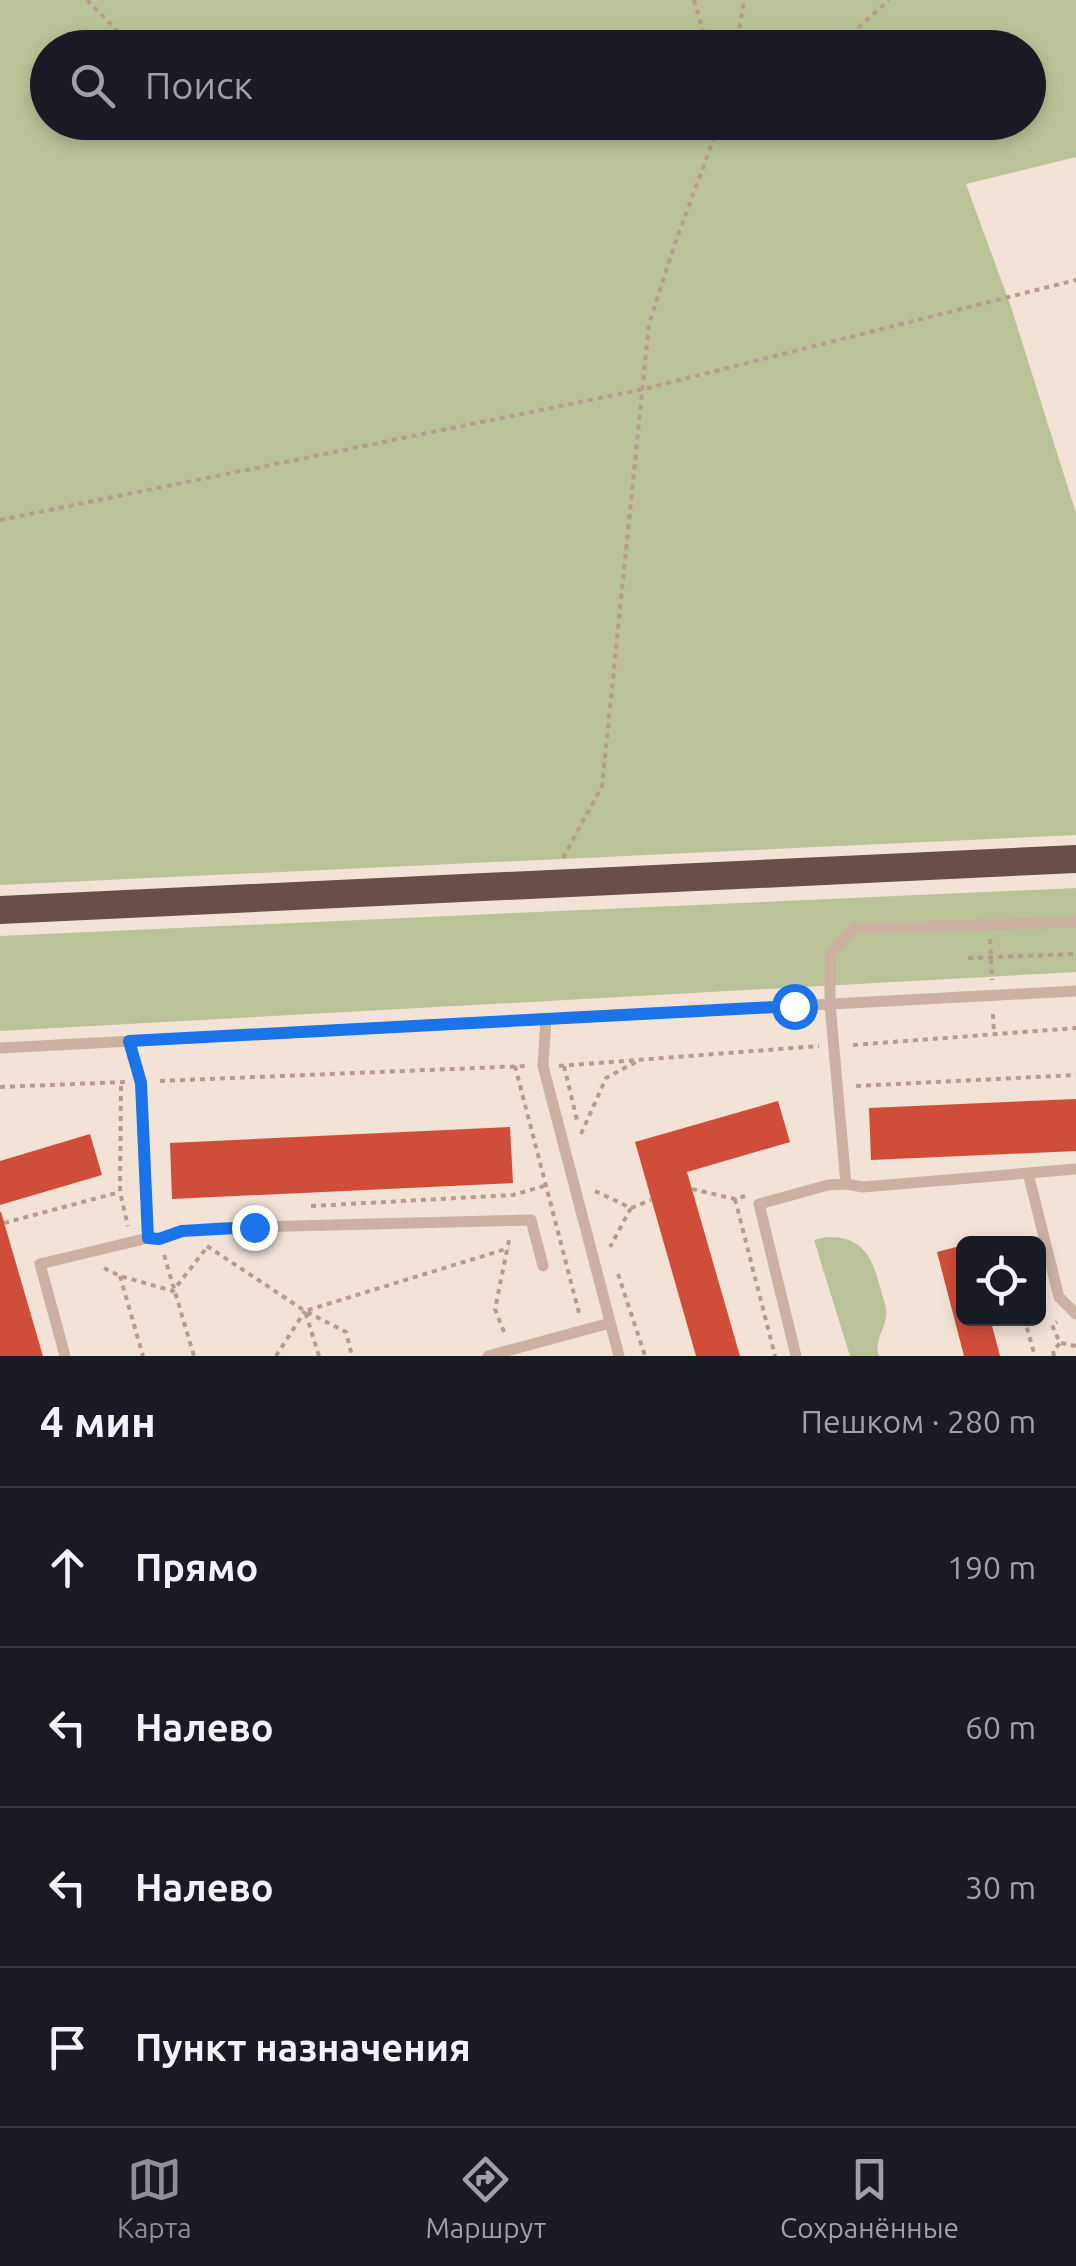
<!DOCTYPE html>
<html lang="ru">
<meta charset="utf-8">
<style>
:root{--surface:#171b24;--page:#20242c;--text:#f1f3f6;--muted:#9ea1a6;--line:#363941;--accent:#8c9099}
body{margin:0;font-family:Ubuntu,sans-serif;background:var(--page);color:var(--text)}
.controls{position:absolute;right:30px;bottom:30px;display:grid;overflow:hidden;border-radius:15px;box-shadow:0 5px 15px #0003}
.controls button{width:90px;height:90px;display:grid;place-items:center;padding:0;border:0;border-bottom:2px solid var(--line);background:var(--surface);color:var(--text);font:50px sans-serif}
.stop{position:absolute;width:30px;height:30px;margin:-22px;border:8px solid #1a73e8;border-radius:50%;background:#fff}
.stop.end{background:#1a73e8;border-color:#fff;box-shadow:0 2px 10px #0008}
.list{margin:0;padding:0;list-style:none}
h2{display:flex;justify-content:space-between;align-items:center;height:130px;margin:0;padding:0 40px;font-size:42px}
h2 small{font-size:32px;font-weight:400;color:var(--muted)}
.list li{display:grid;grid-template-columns:65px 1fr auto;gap:30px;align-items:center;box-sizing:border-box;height:160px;padding:0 40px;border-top:2px solid var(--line)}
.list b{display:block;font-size:38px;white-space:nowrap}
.list em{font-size:32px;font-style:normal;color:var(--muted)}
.icon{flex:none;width:55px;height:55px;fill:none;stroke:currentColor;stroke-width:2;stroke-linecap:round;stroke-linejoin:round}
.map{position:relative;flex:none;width:1076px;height:1356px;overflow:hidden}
.search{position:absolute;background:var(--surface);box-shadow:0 5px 15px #0003;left:30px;right:30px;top:30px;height:110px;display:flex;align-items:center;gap:25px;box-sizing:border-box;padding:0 35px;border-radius:55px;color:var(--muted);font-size:38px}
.sheet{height:770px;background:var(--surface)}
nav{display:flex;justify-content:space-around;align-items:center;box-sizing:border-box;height:140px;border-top:2px solid var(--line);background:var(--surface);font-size:28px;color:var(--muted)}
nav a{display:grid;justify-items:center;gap:5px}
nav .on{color:var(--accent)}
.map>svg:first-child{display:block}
.green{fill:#b9c397;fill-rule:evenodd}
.building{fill:#cf4d39}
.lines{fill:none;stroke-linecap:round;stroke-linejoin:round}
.path{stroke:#b89b8d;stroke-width:4;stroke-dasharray:5 5;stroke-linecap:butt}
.service{stroke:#ccb1a3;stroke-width:11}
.trunk{stroke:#684f48;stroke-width:28}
.route{stroke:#1a73e8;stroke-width:12}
</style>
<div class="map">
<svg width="1076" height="1356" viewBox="0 0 1076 1356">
<rect width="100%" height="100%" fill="#f3e3d7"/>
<path class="green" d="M0,0h1076v157l-110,27 45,123 65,206v322l-1076,50zM48,48h980v74h-980z
M1076,888v84l-1076,59v-95z
M827,1237c35,-1 45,19 53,50 2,9 8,21 6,31 -3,15 -12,23 -7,38h-29l-36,-116z"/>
<path class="building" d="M1076,1099v52l-205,9 -2,-52z
M778,1101l12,41 -103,30 53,184h-44l-61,-214z
M510,1127l3,56 -341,16 -2,-56z
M90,1134l12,41 -102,30v-44z
M0,1212h1l42,144h-43z
M964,1245v73h26l10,38h-36l-27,-104z"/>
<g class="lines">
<path class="path" d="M87,0l47,48
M694,0l14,48
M736,48l8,-48
M836,48l53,-48
M288,122l60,13 180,-13
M0,520l644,-131 432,-109
M563,858l39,-72 47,-462 25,-78 46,-124
M990,939l2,41
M968,958l108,-4
M993,1014l1,20
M853,1045l223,-17
M515,1066l64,247
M559,1066l260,-20
M564,1066l13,54
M160,1081l365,-15
M121,1086l-1,106 8,34
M856,1086l220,-11
M0,1087l125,-5
M581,1134l25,-56 30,-16
M692,1189l43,10 10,-3
M595,1191l36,17 -21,39
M735,1199l40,157
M311,1206l202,-11 31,-9
M631,1208l20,-8
M4,1223l116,-31
M207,1246l98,65 41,21 6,24
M164,1255l30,101
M104,1268l16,8 53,15 35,-45
M618,1274l27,82
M120,1276l23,80
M1024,1318l11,38
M504,1332l-9,-23 14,-69
M1061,1343l15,3
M276,1356l29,-45
M319,1356l-14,-45 204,-63
M1054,1356l-1,-5 7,-8 -8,-18 5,-3"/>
<path class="service" d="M546,1019l-3,47 76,290
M0,1048l1076,-57
M1028,1173l31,124 17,17
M846,1184l17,3 213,-18
M148,1238l11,1 23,-8 35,-3 314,-8 12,46
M65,1356l-25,-92 108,-26 -7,-155 -12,-42
M488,1356l122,-33
M796,1356l-37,-152 69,-19 18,-1 -16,-180v-49l23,-26 223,-7"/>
<path class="trunk" d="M0,910l1076,-51"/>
</g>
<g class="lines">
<path class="route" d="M254,1227l-72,4 -23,8 -11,-1 -7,-155 -12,-42 665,-35"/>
</g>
</svg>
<div class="controls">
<button><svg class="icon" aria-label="locate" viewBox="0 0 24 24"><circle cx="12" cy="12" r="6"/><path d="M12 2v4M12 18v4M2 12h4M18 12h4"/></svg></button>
</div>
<div class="stop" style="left:794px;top:1006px"></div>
<div class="stop end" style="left:254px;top:1227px"></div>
<div class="search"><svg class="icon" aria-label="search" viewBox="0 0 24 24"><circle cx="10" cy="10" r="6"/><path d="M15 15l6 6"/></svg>Поиск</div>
</div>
<section class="sheet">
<h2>4 мин<small>Пешком · 280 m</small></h2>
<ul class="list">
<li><svg class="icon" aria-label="ahead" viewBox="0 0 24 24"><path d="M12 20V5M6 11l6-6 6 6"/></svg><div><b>Прямо</b></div><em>190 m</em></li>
<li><svg class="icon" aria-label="left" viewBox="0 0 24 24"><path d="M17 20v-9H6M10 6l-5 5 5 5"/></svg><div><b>Налево</b></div><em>60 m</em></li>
<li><svg class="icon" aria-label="left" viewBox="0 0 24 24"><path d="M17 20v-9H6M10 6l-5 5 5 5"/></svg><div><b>Налево</b></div><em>30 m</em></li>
<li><svg class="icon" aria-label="arrive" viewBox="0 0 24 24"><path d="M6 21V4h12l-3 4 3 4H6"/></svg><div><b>Пункт назначения</b></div></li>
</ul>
</section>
<nav>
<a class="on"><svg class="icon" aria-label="map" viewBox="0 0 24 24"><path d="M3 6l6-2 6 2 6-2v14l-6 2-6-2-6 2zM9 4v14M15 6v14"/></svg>Карта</a>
<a><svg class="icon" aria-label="directions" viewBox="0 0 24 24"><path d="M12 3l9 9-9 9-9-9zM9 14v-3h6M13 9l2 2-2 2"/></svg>Маршрут</a>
<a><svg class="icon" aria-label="saved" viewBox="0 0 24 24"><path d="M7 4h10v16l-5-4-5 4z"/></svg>Сохранённые</a>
</nav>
